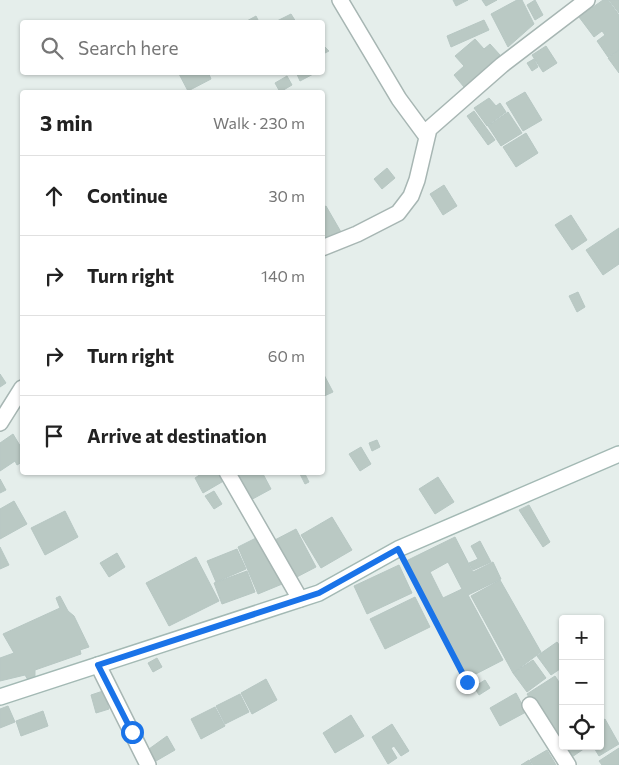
<!DOCTYPE html>
<meta charset="utf-8">
<style>
:root{--surface:#fff;--page:#f2f2f2;--text:#222;--muted:#767676;--line:#e0e0e0}
body{margin:0;font-family:Commissioner,sans-serif;background:var(--page);color:var(--text)}
.controls{position:absolute;right:15px;bottom:15px;display:grid;overflow:hidden;border-radius:5px;box-shadow:0 1px 4px #0004}
.controls button{width:45px;height:45px;display:grid;place-items:center;padding:0;border:0;border-bottom:1px solid var(--line);background:var(--surface);color:var(--text);font:25px sans-serif}
.stop{position:absolute;width:15px;height:15px;margin:-11px;border:4px solid #1a73e8;border-radius:50%;background:#fff}
.stop.end{background:#1a73e8;border-color:#fff;box-shadow:0 1px 5px #0008}
.list{margin:0;padding:0;list-style:none}
h2{display:flex;justify-content:space-between;align-items:center;height:65px;margin:0;padding:0 20px;font-size:21px}
h2 small{font-size:16px;font-weight:400;color:var(--muted)}
.list li{display:grid;grid-template-columns:32px 1fr auto;gap:15px;align-items:center;box-sizing:border-box;height:80px;padding:0 20px;border-top:1px solid var(--line)}
.list b{display:block;font-size:19px;white-space:nowrap}
.list em{font-size:16px;font-style:normal;color:var(--muted)}
.icon{flex:none;width:28px;height:28px;fill:none;stroke:currentColor;stroke-width:2;stroke-linecap:round;stroke-linejoin:round}
.map{position:relative;flex:none;width:619px;height:765px;overflow:hidden}
.search{position:absolute;background:var(--surface);box-shadow:0 1px 4px #0004;left:20px;top:20px;width:305px;height:55px;display:flex;align-items:center;gap:12px;box-sizing:border-box;padding:0 18px;border-radius:5px;color:var(--muted);font-size:19px}
.panel{position:absolute;background:var(--surface);box-shadow:0 1px 4px #0004;left:20px;top:90px;width:305px;height:385px;border-radius:5px}
.map>svg:first-child{display:block}
.building{fill:#bac9c4;stroke:#b7c7c3;fill-rule:evenodd}
.lines{fill:none;stroke-linecap:round;stroke-linejoin:round}
.street-casing{stroke:#a7b6b3;stroke-width:18}
.secondary-casing{stroke:#a3b9b4;stroke-width:18}
.path{stroke:#86b1a8;stroke-width:3;stroke-dasharray:2.5 4;stroke-linecap:butt}
.street{stroke:#fff;stroke-width:15}
.secondary{stroke:#fff;stroke-width:15}
.route{stroke:#1a73e8;stroke-width:6}
</style>
<div class="map">
<svg width="619" height="765" viewBox="0 0 619 765">
<rect width="100%" height="100%" fill="#e5eeeb"/>
<path class="building" d="M453,0h15l-12,6z
M482,0h15l-11,6z
M517,0h5l12,24 -26,23 -17,-33z
M535,0l8,15 -8,5 -8,-15z
M603,0h5l11,15v35l-11,7 -11,-16 8,-6 -3,-4 -8,6 -15,-20z
M609,0h10v13z
M291,14l5,8h-21z
M256,16l3,6h-14z
M484,20l5,10 -38,17 -4,-11z
M475,39l9,10 6,-5 10,11 -36,32 -10,-12 10,-9 -9,-10z
M322,44l7,7 -6,3 -1,-1z
M546,46l11,17 -14,9 -11,-17z
M619,50v23l-11,-15z
M534,59l4,8 -6,4 -5,-8z
M178,72h30l3,7 -23,12z
M296,72h21l-17,9z
M287,76l5,9 -12,7 -5,-9z
M525,92l17,28 -19,11 -17,-28z
M489,98l7,8 4,-3 6,9 -19,14 -13,-18z
M474,111l21,29 -7,5 -21,-29z
M508,112l14,21 -21,13 -13,-20z
M526,133l12,20 -22,14 -13,-20z
M387,168l8,10 -13,11 -8,-10z
M444,185l13,21 -14,9 -13,-21z
M326,206l15,26 -19,10v-34z
M571,215l16,25 -15,10 -17,-25z
M619,228v36l-16,11 -17,-25z
M578,292l7,15 -8,5 -8,-16z
M322,371l11,21 -11,5z
M0,374l6,9 -6,4z
M13,434l9,15v13l-5,3 -2,-4 -15,10v-28z
M377,440l3,7 -8,4 -3,-8z
M361,447l10,17 -11,7 -11,-17z
M204,472h19l4,7 -24,14 -8,-15z
M237,472h25l9,17 -24,13 -15,-27z
M299,472h5l5,10 -4,2z
M438,477l16,25 -19,12 -16,-25z
M0,479l6,11 -6,3z
M214,491l8,13 -8,5 -9,-13z
M14,501l13,23 -27,15v-30z
M529,505l21,37 -7,5 -24,-37z
M65,511l13,26 -33,18 -14,-27z
M332,517l20,33 -31,18 -20,-33z
M296,529l20,38 -25,13 -20,-38z
M260,536l27,46 -29,12 -20,-47z
M455,537l18,35 20,-10 8,17 -33,16 35,65 -35,18 -62,-117zM448,562l14,27 -19,9 -13,-26z
M480,541l11,21 -18,8 -4,-7 9,-4 -7,-13z
M0,547l9,18 -9,4z
M237,549l9,20 -30,13 -9,-21z
M117,553l8,14 -16,10 -9,-14z
M196,557l23,44 -50,25 -23,-43z
M399,565l13,28 -45,21 -13,-28z
M247,571l8,21 -33,12 -8,-21z
M500,580l41,72 -28,21 -42,-77z
M60,596l8,15 6,5 15,31 -9,3 1,4 -46,16v6l-7,4 -3,-5 -25,6v-23l14,-5 -11,-19 57,-26 -4,-10z
M415,597l15,30 -45,22 -15,-30z
M557,642l6,8v17l-12,8 -14,-19z
M157,658l5,9 -9,5 -5,-9z
M533,660l13,18 -19,14 -14,-19z
M555,676l8,12v51l-5,3 -31,-48z
M266,679l11,21 -25,14 -11,-21z
M485,680l5,8 -11,7 -5,-8z
M103,691l6,18 -13,4 -5,-18z
M516,693l10,19 -26,14 -10,-18z
M240,694l9,18 -24,12 -9,-18z
M8,706l7,16 -15,6v-19z
M215,707l10,19 -24,13 -10,-20z
M43,711l5,15 -27,10 -5,-15z
M351,715l13,21 -29,17 -12,-20z
M605,719l14,25 -20,12 -6,-10h7v-24z
M392,724l17,27 -8,5 -7,-10 -3,2 6,10 -9,6 -16,-27z
M167,736l8,14 -19,11 -7,-12z
M563,746h25l-19,13z
M619,748v17h-17l-3,-4z
M547,750l9,15h-23l-3,-5z
M529,760l3,5h-11z"/>
<g class="lines">
<defs>
<path id="street" d="M340,0l59,99 28,38
M322,248l35,-14 41,-21 13,-17 6,-16 12,-51 73,-64 85,-65
M0,423l22,-35
M227,472l73,127
M98,665l50,100
M530,705l38,60"/>
<path id="secondary" d="M0,697l319,-104 79,-44 221,-95"/>
</defs>
<use href="#street" class="street-casing"/>
<use href="#secondary" class="secondary-casing"/>
<path class="path" d="M404,560l63,122"/>
<use href="#street" class="street"/>
<use href="#secondary" class="secondary"/>
</g>
<g class="lines">
<path class="route" d="M132,732l-34,-67 221,-72 79,-44 69,133"/>
</g>
</svg>
<div class="controls">
<button>+</button>
<button>−</button>
<button><svg class="icon" aria-label="locate" viewBox="0 0 24 24"><circle cx="12" cy="12" r="6"/><path d="M12 2v4M12 18v4M2 12h4M18 12h4"/></svg></button>
</div>
<div class="stop" style="left:132px;top:732px"></div>
<div class="stop end" style="left:467px;top:682px"></div>
<div class="search"><svg class="icon" aria-label="search" viewBox="0 0 24 24"><circle cx="10" cy="10" r="6"/><path d="M15 15l6 6"/></svg>Search here</div>
<section class="panel">
<h2>3 min<small>Walk · 230 m</small></h2>
<ul class="list">
<li><svg class="icon" aria-label="ahead" viewBox="0 0 24 24"><path d="M12 20V5M6 11l6-6 6 6"/></svg><div><b>Continue</b></div><em>30 m</em></li>
<li><svg class="icon" aria-label="right" viewBox="0 0 24 24"><path d="M7 20v-9h11M14 6l5 5-5 5"/></svg><div><b>Turn right</b></div><em>140 m</em></li>
<li><svg class="icon" aria-label="right" viewBox="0 0 24 24"><path d="M7 20v-9h11M14 6l5 5-5 5"/></svg><div><b>Turn right</b></div><em>60 m</em></li>
<li><svg class="icon" aria-label="arrive" viewBox="0 0 24 24"><path d="M6 21V4h12l-3 4 3 4H6"/></svg><div><b>Arrive at destination</b></div></li>
</ul>
</section>
</div>
